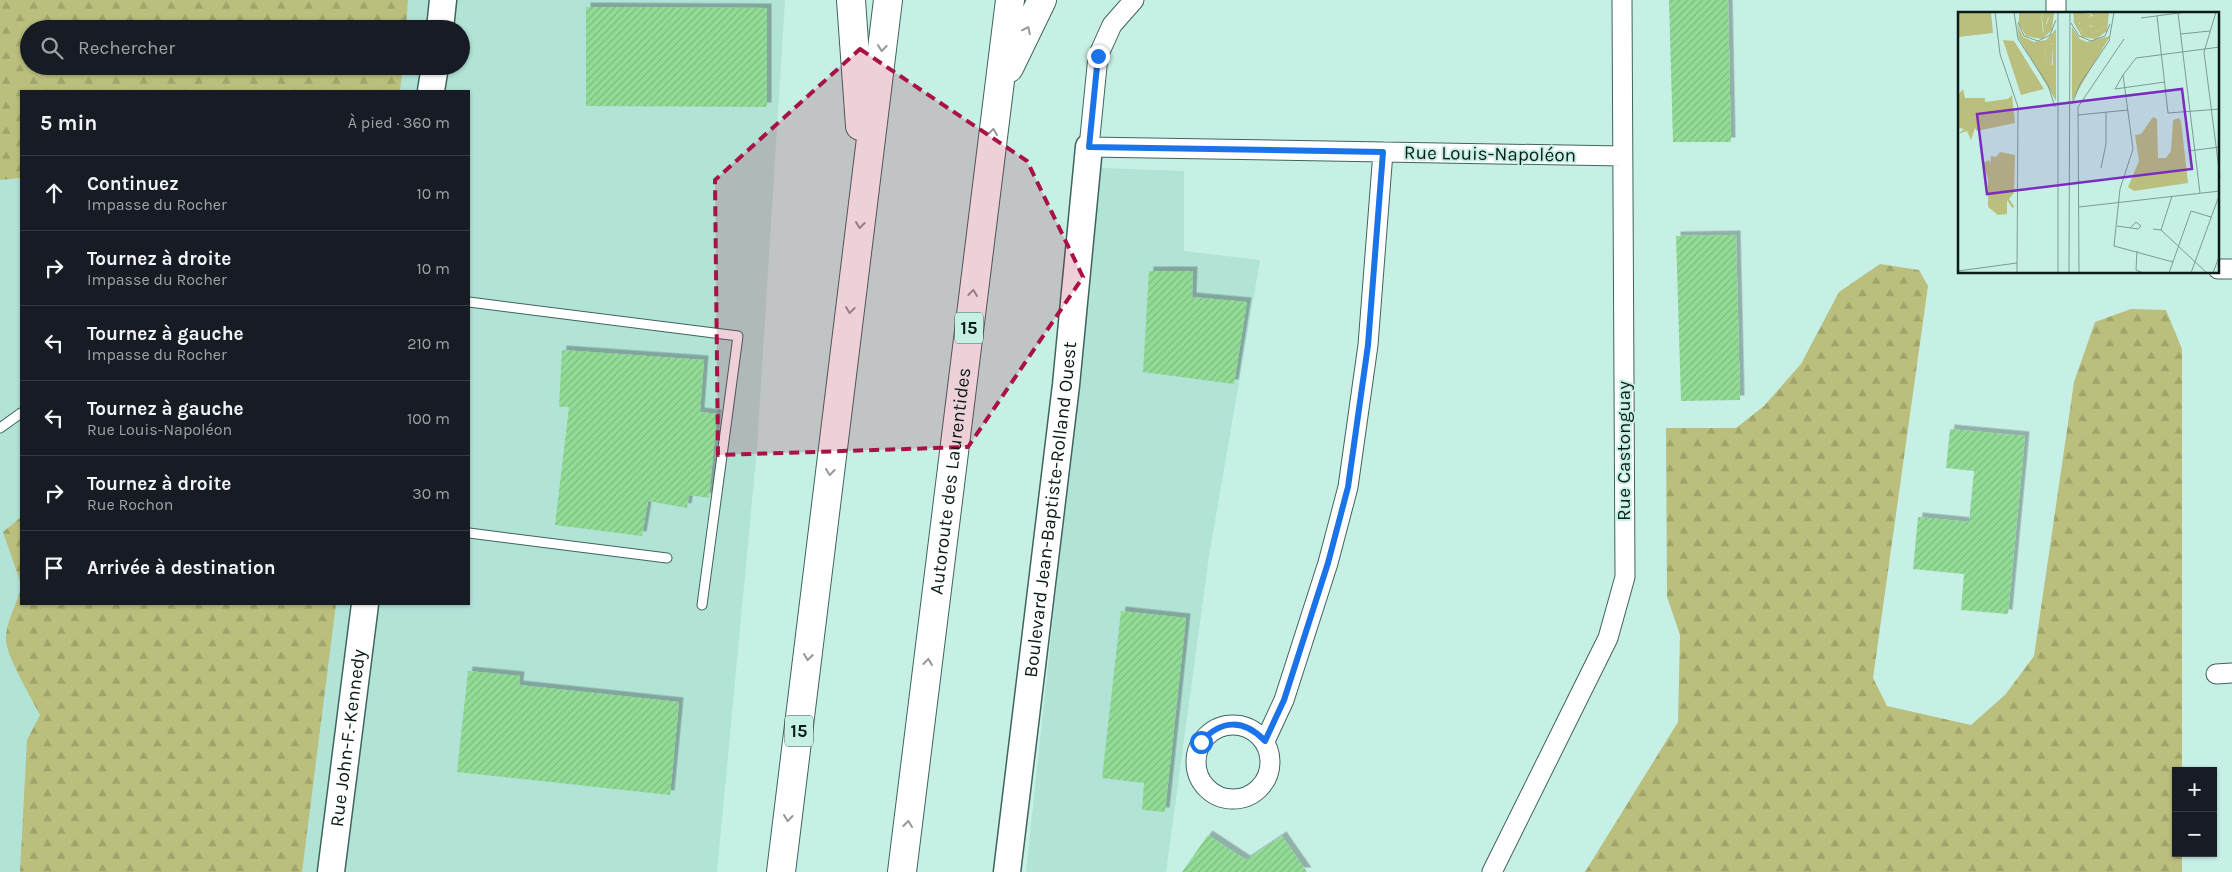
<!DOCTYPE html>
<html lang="fr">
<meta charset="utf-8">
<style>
:root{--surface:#171b24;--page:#20242c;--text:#f1f3f6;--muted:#9ea1a6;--line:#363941}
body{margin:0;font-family:Karla,sans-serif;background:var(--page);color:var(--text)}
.controls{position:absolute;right:15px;bottom:15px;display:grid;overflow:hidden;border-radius:0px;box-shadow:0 1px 4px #0004}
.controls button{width:45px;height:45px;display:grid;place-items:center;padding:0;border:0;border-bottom:1px solid var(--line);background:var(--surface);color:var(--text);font:25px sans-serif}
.stop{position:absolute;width:15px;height:15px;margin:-11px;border:4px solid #1a73e8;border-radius:50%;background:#fff}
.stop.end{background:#1a73e8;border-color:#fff;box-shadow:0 1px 5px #0008}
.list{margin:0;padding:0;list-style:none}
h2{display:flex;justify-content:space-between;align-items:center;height:65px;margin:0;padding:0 20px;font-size:21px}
h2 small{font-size:16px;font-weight:400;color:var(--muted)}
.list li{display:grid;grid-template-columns:32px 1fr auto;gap:15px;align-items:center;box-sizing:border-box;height:75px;padding:0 20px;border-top:1px solid var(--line)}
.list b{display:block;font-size:19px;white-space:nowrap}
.list p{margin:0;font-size:16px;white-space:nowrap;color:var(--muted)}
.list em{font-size:16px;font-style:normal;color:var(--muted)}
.icon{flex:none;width:28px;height:28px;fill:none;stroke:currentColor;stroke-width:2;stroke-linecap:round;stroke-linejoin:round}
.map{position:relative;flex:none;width:2232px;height:872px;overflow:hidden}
.search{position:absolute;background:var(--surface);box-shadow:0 1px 4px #0004;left:20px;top:20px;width:450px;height:55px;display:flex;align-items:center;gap:12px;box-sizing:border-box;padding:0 18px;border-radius:28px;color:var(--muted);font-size:19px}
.panel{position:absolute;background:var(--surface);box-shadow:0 1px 4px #0004;left:20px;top:90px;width:450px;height:515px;border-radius:0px}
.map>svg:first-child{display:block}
.built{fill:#b1e3d7;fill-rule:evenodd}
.forest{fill:url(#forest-firs)}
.building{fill:url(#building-hatch);filter:url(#shadow)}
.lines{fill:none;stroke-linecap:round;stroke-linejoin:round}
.lane-casing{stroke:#3f645c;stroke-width:11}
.street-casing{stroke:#3f645c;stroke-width:21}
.secondary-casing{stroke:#3f645c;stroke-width:29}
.highway-casing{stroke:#3f645c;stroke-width:30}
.lane{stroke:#fff;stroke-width:9}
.street{stroke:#fff;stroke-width:19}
.secondary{stroke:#fff;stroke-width:26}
.highway{stroke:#fff;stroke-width:28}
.oneway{stroke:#919897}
.route{stroke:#1a73e8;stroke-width:6}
.marked{fill:#a91343;fill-opacity:0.2;stroke:#a91343;stroke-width:4;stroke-dasharray:10 6;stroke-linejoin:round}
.labels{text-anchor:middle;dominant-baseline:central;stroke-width:4;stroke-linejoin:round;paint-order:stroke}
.shield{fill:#c6f0e6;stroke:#435b56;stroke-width:1}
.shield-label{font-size:18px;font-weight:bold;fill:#0b1b18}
.street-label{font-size:19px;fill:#0b1b18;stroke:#c6f0e6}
.inset-road{fill:none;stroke:#7b9b94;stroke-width:1}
.view{fill:#7b2cbf;fill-opacity:0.15;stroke:#7b2cbf;stroke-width:2.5}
.inset-edge{fill:none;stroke:#0b1b18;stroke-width:2.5}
</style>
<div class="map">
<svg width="2232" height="872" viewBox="0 0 2232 872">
<defs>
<pattern id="forest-firs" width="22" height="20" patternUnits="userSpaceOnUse" patternTransform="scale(1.25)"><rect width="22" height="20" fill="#babf7d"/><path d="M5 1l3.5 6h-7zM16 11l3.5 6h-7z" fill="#9fa46b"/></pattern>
<pattern id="building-hatch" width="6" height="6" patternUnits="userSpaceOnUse" patternTransform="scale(1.25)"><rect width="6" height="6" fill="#93dc97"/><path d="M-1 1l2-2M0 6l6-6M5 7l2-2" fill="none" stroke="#7dbc81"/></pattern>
<filter id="shadow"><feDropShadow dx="4.5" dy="-4.5" stdDeviation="0" flood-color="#0004"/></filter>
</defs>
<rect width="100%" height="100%" fill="#c6f0e6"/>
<path class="built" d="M0,0h785l-28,448 -40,424h-717zM29,29h432v37h-432zM21,91h448v513h-448z
M1101,168l83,3v80l76,9 -51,296 -43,316h-140z"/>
<path class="forest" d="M0,0h408l-2,29h-377v37h374l-3,25h-379v87l-21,2z
M1880,264l39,6 9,16 -55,392 14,28 84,19 34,-30 29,-39 40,-274 21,-60 36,-13 35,1 16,39v422h-6v82h6v19h-597l93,-150 2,-87 -13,-38 -1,-169h70l28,-22 37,-42 38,-72z
M21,517v67l-18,-52z
M21,589v15h315l-34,268h-282l7,-132 13,-25c-8,-16 -33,-58 -34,-74 -1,-17 10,-36 15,-52z"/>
<path class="building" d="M1669,0h59l3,142h-58z
M586,7l181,1v99l-181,-1z
M1736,235l4,165 -59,1 -5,-165z
M1149,271h44l-1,26 55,5 -13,82 -91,-12z
M562,350l142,10 -4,52 17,2 -8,84 -20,-3 -2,13 -39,-7 -6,35 -87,-11 14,-118h-10z
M1950,429l75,7 -17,178 -47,-4 3,-36 -51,-5 5,-52 51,5 5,-51 -28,-3z
M1121,611l65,7 -21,194 -23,-2 2,-27 -42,-5z
M468,671l52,5 -1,9 160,17 -9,93 -213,-23z
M1208,835l38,25 36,-24 25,36h-125z"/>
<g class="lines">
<defs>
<path id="lane" d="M469,302l269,34 -36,269
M0,428l21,-15
M469,533l198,25"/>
<path id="street" d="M1134,0l-22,25 -14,31 -9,91 533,9
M2056,14v-14
M2218,269h14
M2216,674l16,-1
M1196 762a37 37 0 1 1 74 0a37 37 0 1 1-74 0Z
M1265,741l19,-41 44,-137 20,-76 20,-142 15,-193
M1492,872l116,-234 17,-61 -3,-577"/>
<g id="secondary">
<path d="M440,29l3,-29"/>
<path d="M431,91l4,-25"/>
<path id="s1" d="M331,872l34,-268"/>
<path id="s2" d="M1007,872l59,-487 23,-238"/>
</g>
<g id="highway">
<path d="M851,0l9,126"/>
<path d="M1009,68l33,-68"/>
<path d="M781,872l107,-872"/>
<path id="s3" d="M902,872l108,-872"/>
</g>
</defs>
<use href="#lane" class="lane-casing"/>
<use href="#street" class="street-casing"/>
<use href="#secondary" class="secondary-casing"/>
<use href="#highway" class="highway-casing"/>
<use href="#lane" class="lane"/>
<use href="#street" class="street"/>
<use href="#secondary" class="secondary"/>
<use href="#highway" class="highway"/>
</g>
<defs><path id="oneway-chevron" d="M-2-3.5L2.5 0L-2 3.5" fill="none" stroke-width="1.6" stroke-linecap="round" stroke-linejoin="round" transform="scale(1.25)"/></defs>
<g class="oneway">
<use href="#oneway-chevron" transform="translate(1027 30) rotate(-64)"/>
<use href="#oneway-chevron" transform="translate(882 48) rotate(97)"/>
<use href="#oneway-chevron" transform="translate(993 132) rotate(-83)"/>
<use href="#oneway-chevron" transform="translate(860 225) rotate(97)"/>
<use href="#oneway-chevron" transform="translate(973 293) rotate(-83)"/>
<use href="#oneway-chevron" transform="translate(850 310) rotate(97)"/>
<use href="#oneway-chevron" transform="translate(830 472) rotate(97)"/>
<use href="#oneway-chevron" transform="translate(808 657) rotate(97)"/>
<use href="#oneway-chevron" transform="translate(928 662) rotate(-83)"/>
<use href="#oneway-chevron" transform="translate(788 818) rotate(97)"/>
<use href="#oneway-chevron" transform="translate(908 824) rotate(-83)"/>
</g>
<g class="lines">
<path class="route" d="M1098,56l-9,91 294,5 -15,193 -20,142 -20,76 -44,137 -19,41c-21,-22 -44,-22 -64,1"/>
</g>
<path class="marked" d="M860,49l167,112 56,116 -115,170 -250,8 -3,-275z"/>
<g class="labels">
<g class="shield">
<rect x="955" y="312.5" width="28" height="31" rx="4"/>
<rect x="785" y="715.5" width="28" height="31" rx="4"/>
</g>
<g class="shield-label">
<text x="969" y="328">15</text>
<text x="799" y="731">15</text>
</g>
<g class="street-label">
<text transform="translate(1490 154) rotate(1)">Rue Louis-Napoléon</text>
<text transform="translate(1624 451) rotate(-90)">Rue Castonguay</text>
<text stroke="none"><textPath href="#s3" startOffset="394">Autoroute des Laurentides</textPath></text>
<text stroke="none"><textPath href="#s2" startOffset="365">Boulevard Jean-Baptiste-Rolland Ouest</textPath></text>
<text stroke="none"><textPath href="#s1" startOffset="135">Rue John-F.-Kennedy</textPath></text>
</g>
</g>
<g transform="translate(1958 12)">
<rect width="261" height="261" fill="#c6f0e6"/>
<path d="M61,0h22l2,21 6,-15 -6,-6h11l-2,18 -10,9 -16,-3 -7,-12zM115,0l20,2 -14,9 1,7 4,5 11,1 6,-6 -9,3 -4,-7 16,2 2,-16h3l-2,19 -11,8 -14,-2 -8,-14zM59,11l6,14 11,5 12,-2 10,-11v72l-37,-62zM94,31l1,22 -6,1 -3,-20zM114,15l8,12 7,3 23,-6 -38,65z" fill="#babf7d" fill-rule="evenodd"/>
<path d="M83,0l8,3 -3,9 3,5 -5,4zM133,0h15l1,7 -4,11 -14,-5 3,8 9,-3 -2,5 -7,2 -8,-2 -6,-8 5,-10 10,-1zM45,28l11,1 30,48 -23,6zM93,31l1,2v24l-5,-3 -3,-20zM5,77l2,9h20v4l23,-3 4,-4 3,28 -38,8 -2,-3 -4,12 -4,-9 -9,3 6,-5 -5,-1 -1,-12v-21zM195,105l4,2 1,39h8l5,-7 2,-31 6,-2 2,3 7,62 -54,8 -6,-4 11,-26 -4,-26 6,-1zM42,140l15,3 -1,38 -5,6 5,7 -1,3 -6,-9v14l-9,1 -10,-8v-28l-5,-16 6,-3 1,4 1,-8 5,1z" fill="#babf7d"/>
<path d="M0,0h33l2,21 -35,4z" fill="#babf7d"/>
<path class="inset-road" d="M37,0l5,42 18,53 -1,166M56,0l4,27 30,46 7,22M258,0l-12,40 16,125M220,1l22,180M199,4l11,97 52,-4M183,6l45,-6M60,10l6,14 14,5 12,-6 6,-15M113,11l8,13 12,5 14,-5 5,-12M223,22l29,-3M165,63l-8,14 50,-7M114,92l8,-20 29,-43 5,-29M120,103l50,-5M230,139l32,-4M143,156l5,-24v-32M121,195l141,-16M159,214l21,3 3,-3 -5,-4 -6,6M195,217l8,1 46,43M203,218l11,-34M179,239l-1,19 7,3M215,250l-59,-16 6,-57 13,-40 -10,-74 13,-17 84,-11M0,259l59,-8M100,261v-261M111,261l1,-261M121,261l-1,-166 46,-68M211,261l22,-62 20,6M233,261l29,-80M255,261l7,-19"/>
<path class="view" d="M224,77l10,80 -205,25 -10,-80z"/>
<rect width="261" height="261" class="inset-edge"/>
</g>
</svg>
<div class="controls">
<button>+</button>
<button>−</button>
</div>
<div class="stop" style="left:1201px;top:742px"></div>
<div class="stop end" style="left:1098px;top:56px"></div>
<div class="search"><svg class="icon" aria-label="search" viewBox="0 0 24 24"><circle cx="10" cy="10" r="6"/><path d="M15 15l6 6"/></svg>Rechercher</div>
<section class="panel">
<h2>5 min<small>À pied · 360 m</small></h2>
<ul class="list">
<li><svg class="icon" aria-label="ahead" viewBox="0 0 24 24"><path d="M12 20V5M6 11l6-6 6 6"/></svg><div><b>Continuez</b><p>Impasse du Rocher</p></div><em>10 m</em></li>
<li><svg class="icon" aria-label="right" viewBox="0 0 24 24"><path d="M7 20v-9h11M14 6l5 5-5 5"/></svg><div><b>Tournez à droite</b><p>Impasse du Rocher</p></div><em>10 m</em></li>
<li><svg class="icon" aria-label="left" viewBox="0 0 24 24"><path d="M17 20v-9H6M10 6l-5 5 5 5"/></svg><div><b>Tournez à gauche</b><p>Impasse du Rocher</p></div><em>210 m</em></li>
<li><svg class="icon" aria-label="left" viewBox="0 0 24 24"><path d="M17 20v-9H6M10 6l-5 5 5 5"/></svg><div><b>Tournez à gauche</b><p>Rue Louis-Napoléon</p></div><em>100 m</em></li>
<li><svg class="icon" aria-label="right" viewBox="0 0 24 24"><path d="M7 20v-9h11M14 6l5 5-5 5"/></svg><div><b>Tournez à droite</b><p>Rue Rochon</p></div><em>30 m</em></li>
<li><svg class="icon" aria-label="arrive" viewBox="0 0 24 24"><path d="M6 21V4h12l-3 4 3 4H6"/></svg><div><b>Arrivée à destination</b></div></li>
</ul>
</section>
</div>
